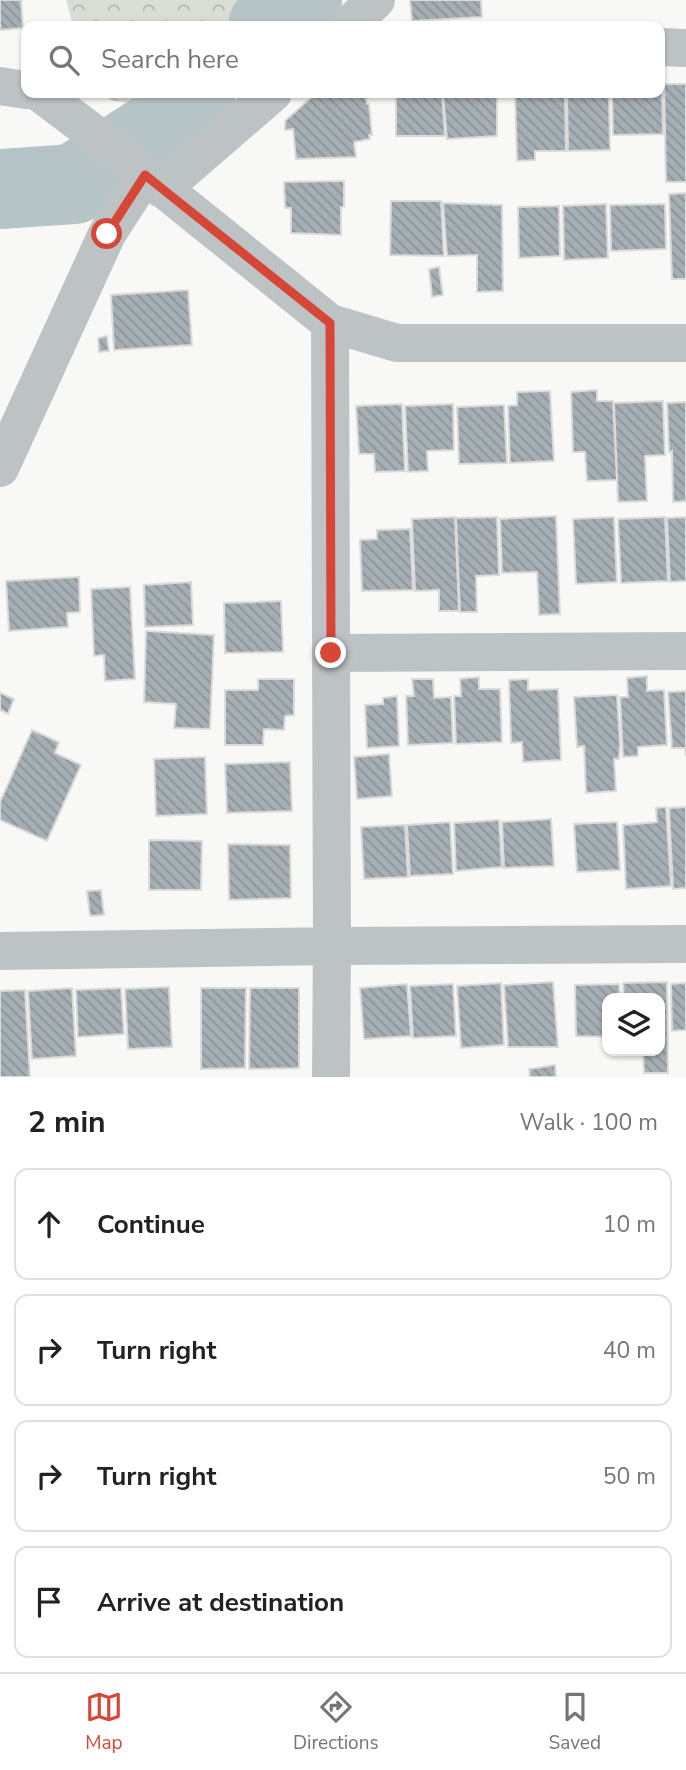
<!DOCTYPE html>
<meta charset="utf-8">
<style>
:root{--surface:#fff;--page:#f2f2f2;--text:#222;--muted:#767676;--line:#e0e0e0;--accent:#d64738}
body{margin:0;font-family:"Nunito Sans",sans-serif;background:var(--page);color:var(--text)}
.controls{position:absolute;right:21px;bottom:21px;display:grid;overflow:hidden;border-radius:14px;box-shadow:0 2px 5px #0004}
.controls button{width:63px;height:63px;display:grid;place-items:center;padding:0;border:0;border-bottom:2px solid var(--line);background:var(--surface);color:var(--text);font:35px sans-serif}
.stop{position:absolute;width:21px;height:21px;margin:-16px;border:5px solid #d64738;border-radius:50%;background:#fff}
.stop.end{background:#d64738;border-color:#fff;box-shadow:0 2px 7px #0008}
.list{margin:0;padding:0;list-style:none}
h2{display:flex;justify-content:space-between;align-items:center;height:91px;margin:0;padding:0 28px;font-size:30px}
h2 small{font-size:23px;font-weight:400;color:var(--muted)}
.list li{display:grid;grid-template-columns:46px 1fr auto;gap:21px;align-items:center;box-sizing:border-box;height:112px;margin:0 14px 14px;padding:0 14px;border:2px solid var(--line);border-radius:14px}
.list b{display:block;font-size:26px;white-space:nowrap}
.list em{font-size:23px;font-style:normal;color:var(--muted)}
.icon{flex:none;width:38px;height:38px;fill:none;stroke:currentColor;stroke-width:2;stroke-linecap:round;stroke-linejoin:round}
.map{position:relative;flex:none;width:686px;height:1077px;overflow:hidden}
.search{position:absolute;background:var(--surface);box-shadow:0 2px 5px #0004;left:21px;right:21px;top:21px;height:77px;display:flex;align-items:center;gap:18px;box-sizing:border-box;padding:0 24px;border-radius:14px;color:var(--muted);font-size:26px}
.sheet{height:595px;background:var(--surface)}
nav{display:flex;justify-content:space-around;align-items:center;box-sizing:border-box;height:98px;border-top:2px solid var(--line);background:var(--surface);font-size:19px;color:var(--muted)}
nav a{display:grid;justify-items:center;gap:4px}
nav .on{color:var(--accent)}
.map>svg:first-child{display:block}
.forest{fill:url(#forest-crowns)}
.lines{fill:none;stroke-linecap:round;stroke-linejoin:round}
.river{stroke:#b7c4c7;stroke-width:80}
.building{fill:url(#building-back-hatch);stroke:#dadad8;stroke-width:2}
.minor{stroke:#bdc3c5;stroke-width:38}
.route{stroke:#d64738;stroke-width:9}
</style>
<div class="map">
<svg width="686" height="1077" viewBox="0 0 686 1077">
<defs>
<pattern id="forest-crowns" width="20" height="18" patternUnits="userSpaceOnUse" patternTransform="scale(1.75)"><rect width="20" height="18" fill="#d9ddd5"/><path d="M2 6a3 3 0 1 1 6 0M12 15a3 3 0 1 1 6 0" fill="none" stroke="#b4b8b2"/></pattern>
<pattern id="building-back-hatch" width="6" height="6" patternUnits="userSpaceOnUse" patternTransform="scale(1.75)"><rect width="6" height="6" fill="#a5afb3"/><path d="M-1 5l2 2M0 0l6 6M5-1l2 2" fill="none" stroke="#8a9397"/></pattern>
</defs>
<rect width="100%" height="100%" fill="#f8f8f6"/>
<path class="forest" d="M66,0h212l-37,26h-168z
M105,93h65l-26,12 -34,-5z"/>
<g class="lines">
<path class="river" d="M268,26l34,-26
M0,189l74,-5 87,-56 35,-35"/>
</g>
<path class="building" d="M0,0h21l2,28 -23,2z
M410,0h71l1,17 -70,4z
M660,82h2l1,52 -50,1 -1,-42h48z
M664,84h22v98h-20z
M316,93h49l2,11h2l3,31h-3l1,4 -16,3 2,15 -60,2 -3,-30 -8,1v-9z
M396,93h46l3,43h-49z
M443,93h54v43l-50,3z
M515,93h50l1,58h-31v9l-18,1z
M567,93h42l1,57 -42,1z
M344,181v26h-3v28l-50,-2v-25h-6l-1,-26z
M686,193v86h-14l-3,-85z
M391,201h50l3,55 -54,-1z
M443,203l59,2 1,86 -26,1v-37l-30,1z
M606,204l2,54 -44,2 -1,-54z
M665,204l1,45 -55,2 -1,-46z
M559,206l1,50 -41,2 -1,-51z
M439,267l4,28 -11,2 -3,-28z
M188,290l4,55 -78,5 -3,-55z
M107,336l2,15 -10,1 -1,-14z
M597,390v11h16l4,79 -30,1 -2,-29h-12l-2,-60z
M550,391l4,70 -44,2 -2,-57 9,-1v-13z
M663,401l2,54 -20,1 2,45 -29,1 -4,-99z
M686,402v99l-13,1 -1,-51 -3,1 -2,-49z
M402,404l3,67 -30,1 -1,-18h-15l-3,-48z
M453,404l1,46 -27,1 1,20 -20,1 -3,-66z
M504,405l3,58 -48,1 -2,-57z
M556,516l4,98 -21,1 -2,-43 -35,1 -2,-54z
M455,517l4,94h-20v-21l-24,1 -3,-72z
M497,517l2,58 -23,1 1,36h-17l-4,-94z
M614,517l3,65 -41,2 -3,-65z
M665,517l3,64 -47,2 -3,-64z
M686,517v64l-16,1 -3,-64z
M410,529l3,61 -51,1 -2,-51 17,-1v-9z
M79,577l1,35 -13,1 1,14 -59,4 -3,-50z
M191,582l2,43 -48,2 -1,-42z
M130,587l5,92 -30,2 -1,-26 -10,1 -3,-67z
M281,601l2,51 -58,1 -1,-50z
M146,631l68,4 -4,94 -36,-1 2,-24 -32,-2z
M647,676v15l17,-1 3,55 -29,2v9l-15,1 -3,-60h8l-1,-19z
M479,677v12h21l2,53 -46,2 -2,-48h7l-1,-17z
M258,679h36v36l-9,1 -1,14 -20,-1 -1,16h-38v-55h33z
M412,679h21l1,19 17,-1 2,46 -45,2 -2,-49h8z
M528,679v11l30,-1 3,71 -38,2 -1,-20 -11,1 -2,-63z
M686,691v65l-1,-8h-13l-4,-56z
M0,693l14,6 -6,15 -8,-4z
M617,695l3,49 -1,15h-5l2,32 -30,2 -2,-47 -7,1 -3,-50z
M397,696l2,50 -32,2 -2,-43 18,-1v-6z
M32,730l27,12 -4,11 26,12 -34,76 -47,-21v-18z
M389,754l3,42 -35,3 -3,-42z
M205,757l2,57 -51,2 -2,-57z
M290,762l2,49 -65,2 -2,-49z
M666,807l5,79 -45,3 -3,-64 34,-3 -1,-14z
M686,807v81l-13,1 -4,-81z
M551,819l3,47 -50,2 -2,-46z
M499,820l3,47 -46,4 -2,-48z
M450,822l3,52 -43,2 -3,-51z
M617,822l3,48 -43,2 -3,-48z
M405,825l3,52 -44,2 -3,-52z
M149,840l53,1 -1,49h-52z
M228,844l62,1 1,53 -62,2z
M101,890l3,25 -14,1 -3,-25z
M553,982l5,65h-50l-4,-62z
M667,982l1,91h-24l-1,-21 -19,1v-2h36v-53h-36l-1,-15z
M501,983l3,62 -43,3 -4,-62z
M686,983v47l-14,1 -1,-47z
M407,984l4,52 -47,3 -4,-51z
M453,984l3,52 -43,2 -3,-52z
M619,984l1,14h-13v39l-31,-1 -1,-51z
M169,987l3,60 -44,2 -3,-60z
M72,988l4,68 -44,3 -4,-68z
M121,988l3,46 -46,3 -2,-47z
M201,988h45l-1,80 -44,1z
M250,988h49v80l-50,1z
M25,990l5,87h-30v-86z
M555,1065l1,12h-26l-1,-8z"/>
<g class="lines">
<path class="minor" d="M348,26l28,-26
M660,47l26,1
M0,86l26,4
M40,93l65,49 225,181 67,20h289
M162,189l111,-96
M330,323l2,623 -1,131
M0,468l107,-234 38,-59
M331,653l355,-2
M0,951l332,-5 354,-2"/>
</g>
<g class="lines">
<path class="route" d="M107,234l38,-59 185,148 1,330"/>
</g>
</svg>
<div class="controls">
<button><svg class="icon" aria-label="layers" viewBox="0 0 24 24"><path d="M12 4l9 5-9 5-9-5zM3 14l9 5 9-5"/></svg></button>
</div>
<div class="stop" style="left:107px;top:234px"></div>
<div class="stop end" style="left:331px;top:653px"></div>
<div class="search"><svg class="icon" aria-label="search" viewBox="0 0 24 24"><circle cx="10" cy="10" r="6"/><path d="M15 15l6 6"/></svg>Search here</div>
</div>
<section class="sheet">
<h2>2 min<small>Walk · 100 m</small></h2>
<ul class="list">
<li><svg class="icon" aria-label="ahead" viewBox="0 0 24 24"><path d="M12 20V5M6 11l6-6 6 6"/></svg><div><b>Continue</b></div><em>10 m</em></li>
<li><svg class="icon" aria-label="right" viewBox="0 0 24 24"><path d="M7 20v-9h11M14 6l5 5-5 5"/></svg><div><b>Turn right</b></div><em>40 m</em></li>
<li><svg class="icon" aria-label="right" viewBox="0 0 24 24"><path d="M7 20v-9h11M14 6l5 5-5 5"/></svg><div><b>Turn right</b></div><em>50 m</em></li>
<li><svg class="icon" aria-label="arrive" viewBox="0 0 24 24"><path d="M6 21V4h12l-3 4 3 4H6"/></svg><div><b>Arrive at destination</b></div></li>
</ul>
</section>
<nav>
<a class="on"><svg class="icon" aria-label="map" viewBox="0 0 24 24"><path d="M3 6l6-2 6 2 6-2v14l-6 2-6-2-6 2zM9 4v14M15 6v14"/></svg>Map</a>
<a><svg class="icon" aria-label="directions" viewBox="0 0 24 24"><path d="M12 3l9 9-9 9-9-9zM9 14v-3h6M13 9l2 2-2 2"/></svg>Directions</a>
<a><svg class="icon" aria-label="saved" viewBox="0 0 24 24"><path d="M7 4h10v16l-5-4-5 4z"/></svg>Saved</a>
</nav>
